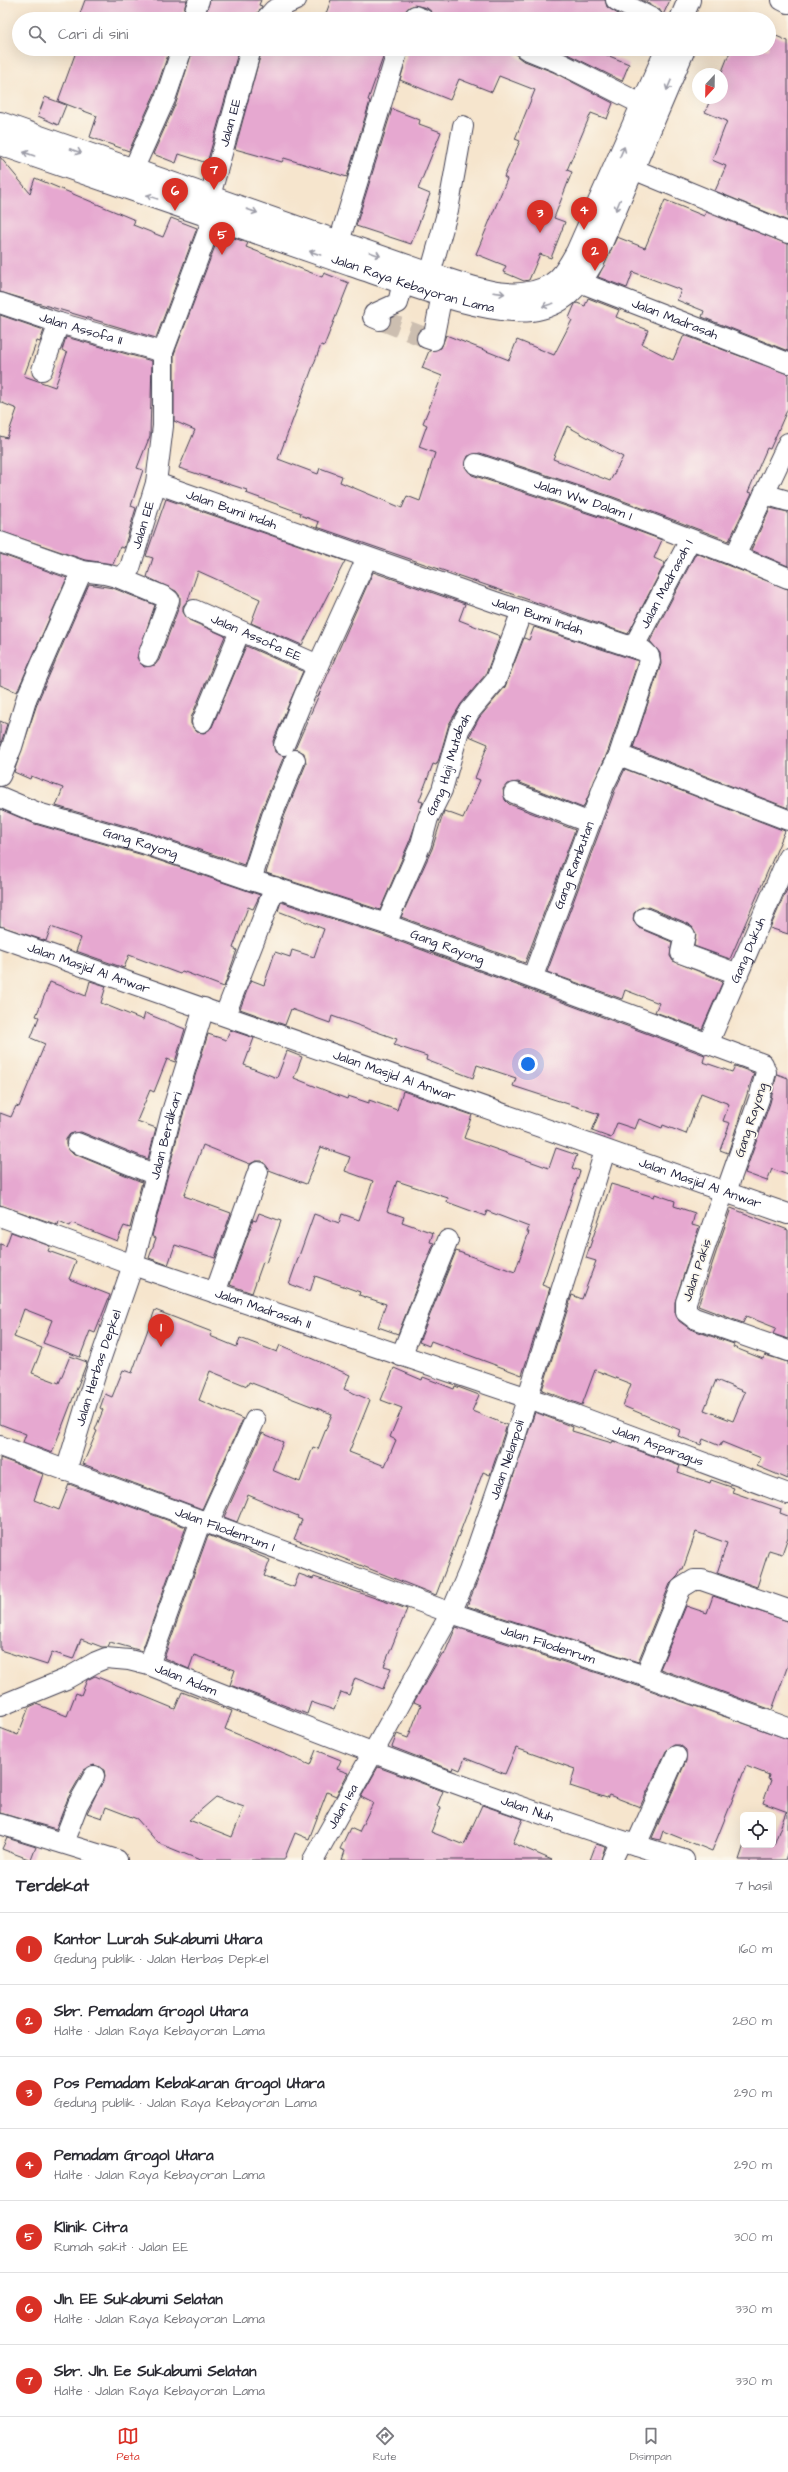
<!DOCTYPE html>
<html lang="id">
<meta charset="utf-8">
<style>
:root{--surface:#fff;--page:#f2f2f3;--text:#2b2b33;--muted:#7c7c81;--line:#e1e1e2;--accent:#d93025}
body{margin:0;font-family:"Architects Daughter",sans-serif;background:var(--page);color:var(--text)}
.controls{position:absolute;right:12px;bottom:12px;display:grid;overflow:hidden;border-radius:6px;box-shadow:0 4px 16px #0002}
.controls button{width:36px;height:36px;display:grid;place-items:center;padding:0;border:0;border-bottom:1px solid var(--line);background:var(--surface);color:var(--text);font:20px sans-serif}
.compass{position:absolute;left:692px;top:68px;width:36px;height:36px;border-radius:50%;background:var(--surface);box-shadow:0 4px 16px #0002;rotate:202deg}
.you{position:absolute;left:528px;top:1064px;width:14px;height:14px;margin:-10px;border:3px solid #fff;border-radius:50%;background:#1a73e8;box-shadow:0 0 0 6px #1a73e833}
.badge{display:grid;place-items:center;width:26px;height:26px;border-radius:50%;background:var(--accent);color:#fff;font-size:13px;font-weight:700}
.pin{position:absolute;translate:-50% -33px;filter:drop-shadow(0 1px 2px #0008)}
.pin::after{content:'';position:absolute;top:21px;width:14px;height:12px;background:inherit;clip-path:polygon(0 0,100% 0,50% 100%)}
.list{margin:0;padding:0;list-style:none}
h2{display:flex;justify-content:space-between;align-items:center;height:52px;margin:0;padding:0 16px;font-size:17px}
h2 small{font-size:13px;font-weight:400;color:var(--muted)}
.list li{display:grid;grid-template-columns:26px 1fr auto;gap:12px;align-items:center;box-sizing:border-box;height:72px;padding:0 16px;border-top:1px solid var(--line)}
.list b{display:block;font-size:15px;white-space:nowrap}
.list p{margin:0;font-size:13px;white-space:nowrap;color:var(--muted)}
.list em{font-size:13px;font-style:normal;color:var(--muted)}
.icon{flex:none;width:22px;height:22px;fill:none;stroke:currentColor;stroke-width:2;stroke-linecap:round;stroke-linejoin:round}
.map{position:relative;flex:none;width:788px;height:1860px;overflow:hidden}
.search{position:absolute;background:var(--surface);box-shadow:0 4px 16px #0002;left:12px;right:12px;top:12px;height:44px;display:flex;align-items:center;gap:10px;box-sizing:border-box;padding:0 14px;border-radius:22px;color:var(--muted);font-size:15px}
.sheet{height:556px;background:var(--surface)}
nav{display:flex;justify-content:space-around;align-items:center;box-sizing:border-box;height:56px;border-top:1px solid var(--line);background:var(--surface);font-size:11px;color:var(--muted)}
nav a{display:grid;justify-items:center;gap:2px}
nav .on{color:var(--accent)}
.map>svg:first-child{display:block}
.building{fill:#e6a8d0;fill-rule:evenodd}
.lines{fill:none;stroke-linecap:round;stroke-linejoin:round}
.minor-tunnel{stroke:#ccbeb0;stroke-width:20;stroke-dasharray:20 10;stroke-linecap:butt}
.minor-casing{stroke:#423f51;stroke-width:22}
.major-casing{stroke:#423f51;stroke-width:24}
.minor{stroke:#fff;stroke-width:20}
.major{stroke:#fff;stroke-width:22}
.oneway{stroke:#9c9ca7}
.labels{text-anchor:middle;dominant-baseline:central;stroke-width:3.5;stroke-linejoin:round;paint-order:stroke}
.street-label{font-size:13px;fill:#22223b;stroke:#fbf7ec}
</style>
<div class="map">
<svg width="788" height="1860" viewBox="0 0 788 1860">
<rect width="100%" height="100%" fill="#fbf7ec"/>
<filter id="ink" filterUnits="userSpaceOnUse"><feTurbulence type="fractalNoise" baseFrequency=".025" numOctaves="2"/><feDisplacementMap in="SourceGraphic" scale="8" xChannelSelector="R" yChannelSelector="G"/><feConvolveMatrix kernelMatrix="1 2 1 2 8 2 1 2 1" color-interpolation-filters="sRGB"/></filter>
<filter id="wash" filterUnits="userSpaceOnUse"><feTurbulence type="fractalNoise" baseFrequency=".012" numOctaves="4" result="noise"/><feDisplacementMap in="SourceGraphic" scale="16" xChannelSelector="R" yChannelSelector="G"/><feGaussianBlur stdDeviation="0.9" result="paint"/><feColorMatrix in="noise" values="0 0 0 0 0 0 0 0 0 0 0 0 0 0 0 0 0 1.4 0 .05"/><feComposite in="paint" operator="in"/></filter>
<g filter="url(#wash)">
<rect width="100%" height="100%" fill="#f6e5cd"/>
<g id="blocks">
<path class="building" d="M85,0h102l-6,19h-103z
M210,0h51l-2,5 3,1 -7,13h-51z
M331,0h274l2,7 11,7 -2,5h-182l-2,-7 -5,-4 -13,-3 -10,7v7h-80z
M641,0h29l-7,15 -4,-6z
M769,33l19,8v180l-73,-30 11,-25 -14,-6 15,-39 -22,-9 6,-14h11l-1,-24 10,-25h38z
M77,49h93l-16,46 -25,56 -39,-14 7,-21 -39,-15z
M193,49h30l15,4 -31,110 -28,-9 -3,9 -23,-9 23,-51z
M262,49h42l18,5 2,-5h62l-18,51 2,1 -23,76 -63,-19 -2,4 -47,-13z
M409,49h106l2,7 5,4 31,12 60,31 -6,16 -16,-6 -24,57 5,2 -18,46 11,4 -14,36 -11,-4 -11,26 -5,1 -21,-9 3,-6 -30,-12 31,-75 -3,-2 16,-36 -5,-2 20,-49 -36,-14 -7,16 -33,-13 -9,21 -50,-20z
M557,49h46l-1,4 27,11 -7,17z
M45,97l21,8 -8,20 -20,-9z
M392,109l28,11 -1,4 22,8 -23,57 12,5 -19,50 -55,-18z
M0,157l30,36 5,-15 100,42 -2,5 30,12 8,-19 26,10 -41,110 -156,-46z
M665,200l39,16 2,-4 82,32v107l-86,-34 2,-6 -27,-11 4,-10 -48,-18 -6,16 -29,-11 19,-40 28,11z
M220,233l28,10 -2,4 76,30 2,-4 25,10 -25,63 -3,-1 -43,114 40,15 2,-6 22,8 -2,6 62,26 5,-12 13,5 15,-48 -16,-6 8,-22 -4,-2 19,-47 -20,-8 7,-17 12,-3 5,-13 63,25 8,-20 37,15 18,-35 -3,-2 6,-14 2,-1 8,3 3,-8 31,12 -3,7 32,13 -6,14 31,16 11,-25 104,39v34l-18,41 -3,-1 -19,44 4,1 -23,48 -116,-44 -133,-44 -12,3 -3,11 7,8 133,44 57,21 -8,18 11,5 -37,71 -311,-107 2,-5 -19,-7 1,-2 -55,-20 1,-3 -68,-22 16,-38 -21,-9v-67zM567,426l56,31 -13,24 -57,-22z
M0,315l44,15 -4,12 -3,-1 -13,35 31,11 12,-34 -5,-3 4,-13 86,24 -2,75 -13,32 6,2 -12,36 5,2 -12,40 -4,-1 -7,17 -28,-4 -85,-29v-95l7,2 10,-29 -17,-7z
M166,499l179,62 -43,84 -51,-22 9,-24 -62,-28 -10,29 -5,6v6l6,8 36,16 -34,82v6l6,8 7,1 8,-6 34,-81 57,25 -30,70 2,11 9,4 -22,53 -18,56 -94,-32 -94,-27 7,-18 -32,-12 -1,3 -16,-7 24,-71 51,-117 24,4 42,17 -18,53 7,9 11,-2 4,-5 21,-56v-8l-4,-5 -29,-14 6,-19 -7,-2z
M770,508l18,4v54l-37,-16z
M696,553l92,36v219l-155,-60 28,-84 -1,-11 -10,-12z
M0,554l67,24 -50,114 -17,-7z
M373,572l92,32 -6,16 41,16 -14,38 -25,30 -12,20 -10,35 -3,6 -3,-1 -14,37 4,1 -13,38 -30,70 -114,-37 18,-56 22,-53 -2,-11 -9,-4z
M534,627l104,34 -30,90 -25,57 -65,-26 -11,2 -4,5 2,11 4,4 66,26 -50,133 -124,-46 31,-68 12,-38 19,7 17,-38 -5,-2 13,-34 -19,-8 1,-1 9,-17 26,-31 19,-49 5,2z
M0,721l7,3 -7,22z
M625,769l160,62 -55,128 -36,-13 2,-13 -7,-9 -41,-17h-6l-8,6 -1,7 6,8 33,14 -2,14 3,5 50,20 -21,48 -47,-17 4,-9 -34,-13 -3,9 -75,-27 68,-182z
M0,809l35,15 108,31 117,40 -7,14 -5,-2 -15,41 4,2 -13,37 -42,-16 -2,3 -51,-19 -5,13 -48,-17 5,-13 -30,-11 -5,14 -46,-15z
M788,887v47l-18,-6z
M281,902l101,33 320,119 3,1 -2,7 29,10 3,-6 19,7 -26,80 -8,-3 10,-27 -7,-2 6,-17 -28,-11 -15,41 -23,-9 -1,3 -23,-9 -4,10 -18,-6 -6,15 -19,-7 7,-17 -86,-28 3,-8 -39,-13 -4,13 -47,-18 1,-4 -33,-11 3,-6 -65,-23 -2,7 -39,-14 -6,16 -45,-16 11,-29 13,5 11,-33 15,5 2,-7 22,7 10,-28 -46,-18z
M90,981l16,5 -5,17 42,17 2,-7 40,16 -10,33 -8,-3 -13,33 -4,-2 -13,31 19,7 -8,31 -67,-27 -11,2 -4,5v6l6,8 70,29 -12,46 -6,-2 -7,15 -45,-18 -2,3 -11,-5 -1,4 -58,-20v-92l11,4 5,-11 3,1 26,-63 -14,-6 8,-21 -3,-1 14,-34 36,14z
M230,1030l24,8 -10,27 33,13 10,-27 15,6 -8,21 53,21 1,-3 21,7v-3l28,10 6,-19 69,24 -8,23 85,30 7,-20 21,7 -5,13 8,3 -38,114 8,3 -28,87 -91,-34 -2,5 -10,-4 37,-91 59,21 14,-40h-2l2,-5 -42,-16 -2,5 -38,-14 1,-4 -51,-17 -10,30 17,6 -2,5 31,11 -3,9 4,1 -36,91 -20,-7 8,-23 -27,-9 1,-3 -45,-16 -5,16 -21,-8 25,-70 25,9 3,-9 17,6 14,-39 -28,-10 5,-14 -29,-10 -15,37 -37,-14 -7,-9h-6l-6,3 -47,-19 -19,51 47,17 -16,45 -40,-13 -7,20 -19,-7 7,-20 -4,-2 30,-118 26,-84 18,6z
M777,1074l11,4v97l-16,-6 -5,12 -22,-8 25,-70z
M611,1184l43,13 1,-3 20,7 -1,5 21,7 -3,12 7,2 -24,75v10l4,9 11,8 44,15 -1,3 30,12 2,-4 23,7v117l-31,-13 4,-8 -39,-16 -2,4 -17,-7 -2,6 -23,-9 2,-6 -57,-24 8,-22 -36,-14 -13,35 -40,-15 30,-95 10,4 14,-38 -10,-3zM716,1380l29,12 -12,29 -29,-11z
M731,1208l57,22v109l-15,-5 3,-6 -30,-12 -3,7 -45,-17z
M259,1213l22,8 -15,42 -3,-1 -11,31 -22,-8 23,-65 3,1z
M11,1232l39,14 -2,5 28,10 -7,18 41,16 -15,38 -5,-2 -10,26 -37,-14 9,-23 -28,-11 -10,28 28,11 -10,25 27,10 11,-27 17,6 -35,91 -29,-11 3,-8 -26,-10v-180l6,2z
M155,1310l57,22 -2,4 27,11 3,-9 37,14 3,-7 70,30 -6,14 26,11 -21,52 36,14 11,-26 -6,-3 12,-29 -21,-8 13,-32 28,12 1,-3 31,12 1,-3 24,9 -7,16 35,14 -17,50 -7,-3 -47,123 -142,-56 8,-19 -5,-2 1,-2 -50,-21 -11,27 -13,-5 38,-84 21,9 -11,28 28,12 13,-35 5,2 14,-35 -83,-32 -2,4 -37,-15 -11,29 44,19 -41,90 -119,-45 14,-33 -2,-1 8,-20 -3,-2 5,-14 7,3 11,-27 9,3z
M535,1412l38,15 -1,4 40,12 1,-2 67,25 -2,6 32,11 1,-3 23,8 -2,4 49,17 -1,4 8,3v21l-6,17 -13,-4 -12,37 -40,-14 10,-30 -31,-11 -13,37h-2l-3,7 -8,8 -32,78 -171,-56 13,-31z
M0,1458l43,16 -9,26 25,10 10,-26 117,43 -44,124 -32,-9 -2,5h-6l-21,-8 -8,20 -21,-7 -5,13 -47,-15z
M208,1535l62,25 -6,16 30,11 5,-13 14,5 1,-2 93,32 -23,57 7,2 -8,21 -28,-11 -6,17 -8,-3 -7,18 -23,-8 -4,12 -77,-29 5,-15 -41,-15 -5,14 -25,-11z
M713,1596l75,25v44l-16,45 -112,-41 26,-63 21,7z
M456,1627l185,60 147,52v73l-25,-9 8,-23 -3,-1 1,-4 -23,-9 -34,85 -49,-20 -3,9 -8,-2 34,-77v-11l-6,-5h-6l-8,6 -26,56 -31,-12 -2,3 -37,-12 5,-17 -59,-21 -11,26 -40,-16 -5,12 -7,-3 -1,3 -60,-23 5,-13 11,4 13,-33 -7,-3 28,-48 2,1z
M95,1676l80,33 7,-17 50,19 -7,18 85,36 6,-15 25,10 -4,9 11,4 -12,23 -9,-4 -18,47 -14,-6 -11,27h-84l-42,-17 -21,-24 -31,-12 -4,11 -15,-5 18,-37 -1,-6 -10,-5 -10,5 -16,28 -12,31 -56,-16v-85l18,7 11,-28 7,-3 31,12 9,-23 5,2 6,-15zM216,1797l28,10 -12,30 -43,-17z
M378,1767l65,24 -6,15 4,2 -10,24 33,13 18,-40 41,14 -10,24 39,17h-210l3,-9 -5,-2 10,-21 9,4 14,-29 -12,-6z
M786,1812h2v39l-3,9h-46l5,-15h30z
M7,1838l29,9 -5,13 -29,-11z
M596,1844l9,3 -4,13h-11z"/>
</g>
</g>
<g filter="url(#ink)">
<use href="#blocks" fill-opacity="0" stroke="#423f51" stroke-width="1"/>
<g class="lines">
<path class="minor-tunnel" d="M380,320l47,18"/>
<defs>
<g id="minor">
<path d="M616,0l37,19"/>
<path d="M782,0l6,3"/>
<path d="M415,16l8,3"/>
<path d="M192,19l7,-19"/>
<path d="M266,19l8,-9 22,-10"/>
<path d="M526,49l32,13 85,43"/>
<path d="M633,169l155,64"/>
<path d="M133,170l32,-71 17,-50"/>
<path id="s1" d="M210,196l41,-147"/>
<path d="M339,242l59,-193"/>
<path d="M430,274l18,-64 15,-84"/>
<path id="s2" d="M564,276l224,87"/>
<path id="s3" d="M0,303l59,20 104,29"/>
<path d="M380,320l-7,-3 1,-3 24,-11 5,-21"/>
<path d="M427,338l6,2 9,-46"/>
<path d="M42,370l17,-47"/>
<path id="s4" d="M476,464l133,44 126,48 53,-113"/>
<path id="s5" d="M156,483l339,119 149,49 5,5 1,5 -31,94 169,65"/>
<path d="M764,494l24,7"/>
<path id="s6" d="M0,542l82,29 23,3 12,3 7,-2 6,-7 26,-85 7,-57v-74l50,-134"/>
<path d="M735,556l53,22"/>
<path d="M117,577l48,20 4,3 -21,56"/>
<path id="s7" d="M194,610l124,55"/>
<path id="s8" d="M634,646l56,-106"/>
<path d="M202,722l38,-91"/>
<path d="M284,745l20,-49 63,-138"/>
<path d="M0,776l12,-29 15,-50 55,-126"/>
<path d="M514,793l76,30"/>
<path id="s9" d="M0,797l38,16 108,31 105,36 135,44 377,140 3,8 -7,27 -33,93"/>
<path d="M251,880l22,-67 22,-53"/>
<path d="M644,918l41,17 -4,18 57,21"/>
<path id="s10" d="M386,924l35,-80 7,-26 14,-28 17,-60 11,-19 26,-31 26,-69"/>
<path id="s11" d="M0,937l788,277"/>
<path id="s12" d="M533,976l71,-191 15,-30"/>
<path d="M225,1015l50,-128"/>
<path id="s13" d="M708,1044l80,-187"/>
<path d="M77,1143l79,32"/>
<path d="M724,1191l-38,111v10l8,6 94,33"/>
<path id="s14" d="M0,1216l133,49 407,137 248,92"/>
<path d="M215,1293l43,-121"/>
<path d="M401,1356l47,-116"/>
<path id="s15" d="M0,1446l451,167 194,63 143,52"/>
<path id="s16" d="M66,1471l31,-102 36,-104 38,-150 33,-107"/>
<path d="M208,1523l47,-103"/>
<path d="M149,1665l52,-145"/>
<path d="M645,1676l36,-88 13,-8h8l86,30"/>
<path id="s17" d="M0,1706l66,-27 30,-17 10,-4 23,2 20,5c176,70 353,140 535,195"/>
<path d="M0,1824l117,36"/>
<path d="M63,1843l15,-39 16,-28"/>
<path d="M636,1845l40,-89"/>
<path id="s18" d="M313,1860l138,-247 18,-42 43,-124 93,-296"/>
<path d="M612,1860l9,-19"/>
</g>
<g id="major">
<path d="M681,19l8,-19"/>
<path d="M0,123l430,151c37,11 84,33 121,11 12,-7 19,-21 26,-33l90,-203"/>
<path id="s19" d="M0,144c117,41 234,81 351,121 47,15 132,50 180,45 32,-4 48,-24 63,-50l90,-211"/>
</g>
</defs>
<use href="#minor" class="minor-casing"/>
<use href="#major" class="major-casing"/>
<use href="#minor" class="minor"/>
<use href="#major" class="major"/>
</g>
<defs><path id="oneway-shaft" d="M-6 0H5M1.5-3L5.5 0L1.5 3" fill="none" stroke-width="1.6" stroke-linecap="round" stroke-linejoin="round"/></defs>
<g class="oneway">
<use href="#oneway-shaft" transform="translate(669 85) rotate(113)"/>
<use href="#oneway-shaft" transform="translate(76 151) rotate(20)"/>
<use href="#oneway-shaft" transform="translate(622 152) rotate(-66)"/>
<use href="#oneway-shaft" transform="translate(29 154) rotate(-161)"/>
<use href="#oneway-shaft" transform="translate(152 197) rotate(-161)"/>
<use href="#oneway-shaft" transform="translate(618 205) rotate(113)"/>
<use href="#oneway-shaft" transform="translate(252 211) rotate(19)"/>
<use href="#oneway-shaft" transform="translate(315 253) rotate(-161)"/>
<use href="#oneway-shaft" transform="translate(375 254) rotate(20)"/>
<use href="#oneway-shaft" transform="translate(499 293) rotate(7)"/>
<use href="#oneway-shaft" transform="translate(548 305) rotate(163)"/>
</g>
</g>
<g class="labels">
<g class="street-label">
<text stroke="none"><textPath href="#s1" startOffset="76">Jalan EE</textPath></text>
<text stroke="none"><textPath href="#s19" startOffset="436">Jalan Raya Kebayoran Lama</textPath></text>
<text stroke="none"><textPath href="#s2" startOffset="119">Jalan Madrasah</textPath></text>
<text stroke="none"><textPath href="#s3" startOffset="85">Jalan Assofa II</textPath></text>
<text stroke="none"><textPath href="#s4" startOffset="113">Jalan Ww Dalam I</textPath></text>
<text stroke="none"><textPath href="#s5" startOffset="80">Jalan Bumi Indah</textPath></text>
<text stroke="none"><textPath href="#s6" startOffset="184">Jalan EE</textPath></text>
<text stroke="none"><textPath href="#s8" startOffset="70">Jalan Madrasah I</textPath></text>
<text stroke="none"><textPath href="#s5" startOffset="404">Jalan Bumi Indah</textPath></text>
<text stroke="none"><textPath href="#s7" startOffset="68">Jalan Assofa EE</textPath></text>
<text stroke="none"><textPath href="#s10" startOffset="172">Gang Haji Mutabah</textPath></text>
<text stroke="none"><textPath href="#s9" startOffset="148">Gang Rayong</textPath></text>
<text stroke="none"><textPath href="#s12" startOffset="118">Gang Rambutan</textPath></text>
<text stroke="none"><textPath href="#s9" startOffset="472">Gang Rayong</textPath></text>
<text stroke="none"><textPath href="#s13" startOffset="102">Gang Dukuh</textPath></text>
<text stroke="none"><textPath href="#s11" startOffset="94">Jalan Masjid Al Anwar</textPath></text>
<text stroke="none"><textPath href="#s11" startOffset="418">Jalan Masjid Al Anwar</textPath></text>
<text transform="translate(751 1120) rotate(-72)">Gang Rayong</text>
<text stroke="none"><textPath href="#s16" startOffset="350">Jalan Berdikari</textPath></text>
<text stroke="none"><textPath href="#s11" startOffset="742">Jalan Masjid Al Anwar</textPath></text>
<text transform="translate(697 1270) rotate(-71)">Jalan Pakis</text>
<text stroke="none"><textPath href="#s14" startOffset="279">Jalan Madrasah II</textPath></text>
<text stroke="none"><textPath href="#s16" startOffset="108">Jalan Herbas Depkel</textPath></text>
<text stroke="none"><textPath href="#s14" startOffset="697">Jalan Asparagus</textPath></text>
<text stroke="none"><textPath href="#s18" startOffset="446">Jalan Nelanpoli</textPath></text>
<text stroke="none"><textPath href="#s15" startOffset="240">Jalan Filodenrum I</textPath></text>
<text stroke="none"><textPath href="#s15" startOffset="583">Jalan Filodenrum</textPath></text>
<text stroke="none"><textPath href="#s17" startOffset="200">Jalan Adam</textPath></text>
<text stroke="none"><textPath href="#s18" startOffset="61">Jalan Isa</textPath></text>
<text stroke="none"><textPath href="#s17" startOffset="565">Jalan Nuh</textPath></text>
</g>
</g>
</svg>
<div class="controls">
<button><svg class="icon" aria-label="locate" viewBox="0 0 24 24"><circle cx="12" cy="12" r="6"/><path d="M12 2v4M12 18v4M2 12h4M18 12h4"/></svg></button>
</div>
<svg class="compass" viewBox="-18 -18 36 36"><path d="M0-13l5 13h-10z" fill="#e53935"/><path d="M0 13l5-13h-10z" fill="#7c7c81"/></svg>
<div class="you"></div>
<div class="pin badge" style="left:161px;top:1347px">1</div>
<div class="pin badge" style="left:595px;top:271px">2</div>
<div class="pin badge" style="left:540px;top:233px">3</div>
<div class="pin badge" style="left:584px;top:230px">4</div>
<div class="pin badge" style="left:222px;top:255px">5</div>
<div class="pin badge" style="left:175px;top:211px">6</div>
<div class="pin badge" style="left:214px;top:190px">7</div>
<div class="search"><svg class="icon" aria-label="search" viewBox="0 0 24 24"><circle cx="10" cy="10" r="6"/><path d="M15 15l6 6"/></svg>Cari di sini</div>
</div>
<section class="sheet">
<h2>Terdekat<small>7 hasil</small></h2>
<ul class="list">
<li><span class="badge">1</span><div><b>Kantor Lurah Sukabumi Utara</b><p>Gedung publik · Jalan Herbas Depkel</p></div><em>160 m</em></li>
<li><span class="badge">2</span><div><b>Sbr. Pemadam Grogol Utara</b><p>Halte · Jalan Raya Kebayoran Lama</p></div><em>280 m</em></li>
<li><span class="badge">3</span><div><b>Pos Pemadam Kebakaran Grogol Utara</b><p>Gedung publik · Jalan Raya Kebayoran Lama</p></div><em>290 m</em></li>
<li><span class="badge">4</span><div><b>Pemadam Grogol Utara</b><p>Halte · Jalan Raya Kebayoran Lama</p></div><em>290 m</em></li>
<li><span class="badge">5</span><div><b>Klinik Citra</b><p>Rumah sakit · Jalan EE</p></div><em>300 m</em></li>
<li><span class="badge">6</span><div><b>Jln. EE Sukabumi Selatan</b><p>Halte · Jalan Raya Kebayoran Lama</p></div><em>330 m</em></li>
<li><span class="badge">7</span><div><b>Sbr. Jln. Ee Sukabumi Selatan</b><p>Halte · Jalan Raya Kebayoran Lama</p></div><em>330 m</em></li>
</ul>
</section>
<nav>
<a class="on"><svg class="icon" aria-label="map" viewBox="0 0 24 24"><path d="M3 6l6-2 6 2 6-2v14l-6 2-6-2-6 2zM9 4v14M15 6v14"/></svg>Peta</a>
<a><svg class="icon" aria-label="directions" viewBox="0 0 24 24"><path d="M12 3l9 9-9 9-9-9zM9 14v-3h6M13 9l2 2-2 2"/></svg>Rute</a>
<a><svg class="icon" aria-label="saved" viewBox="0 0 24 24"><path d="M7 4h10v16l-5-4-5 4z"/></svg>Disimpan</a>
</nav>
